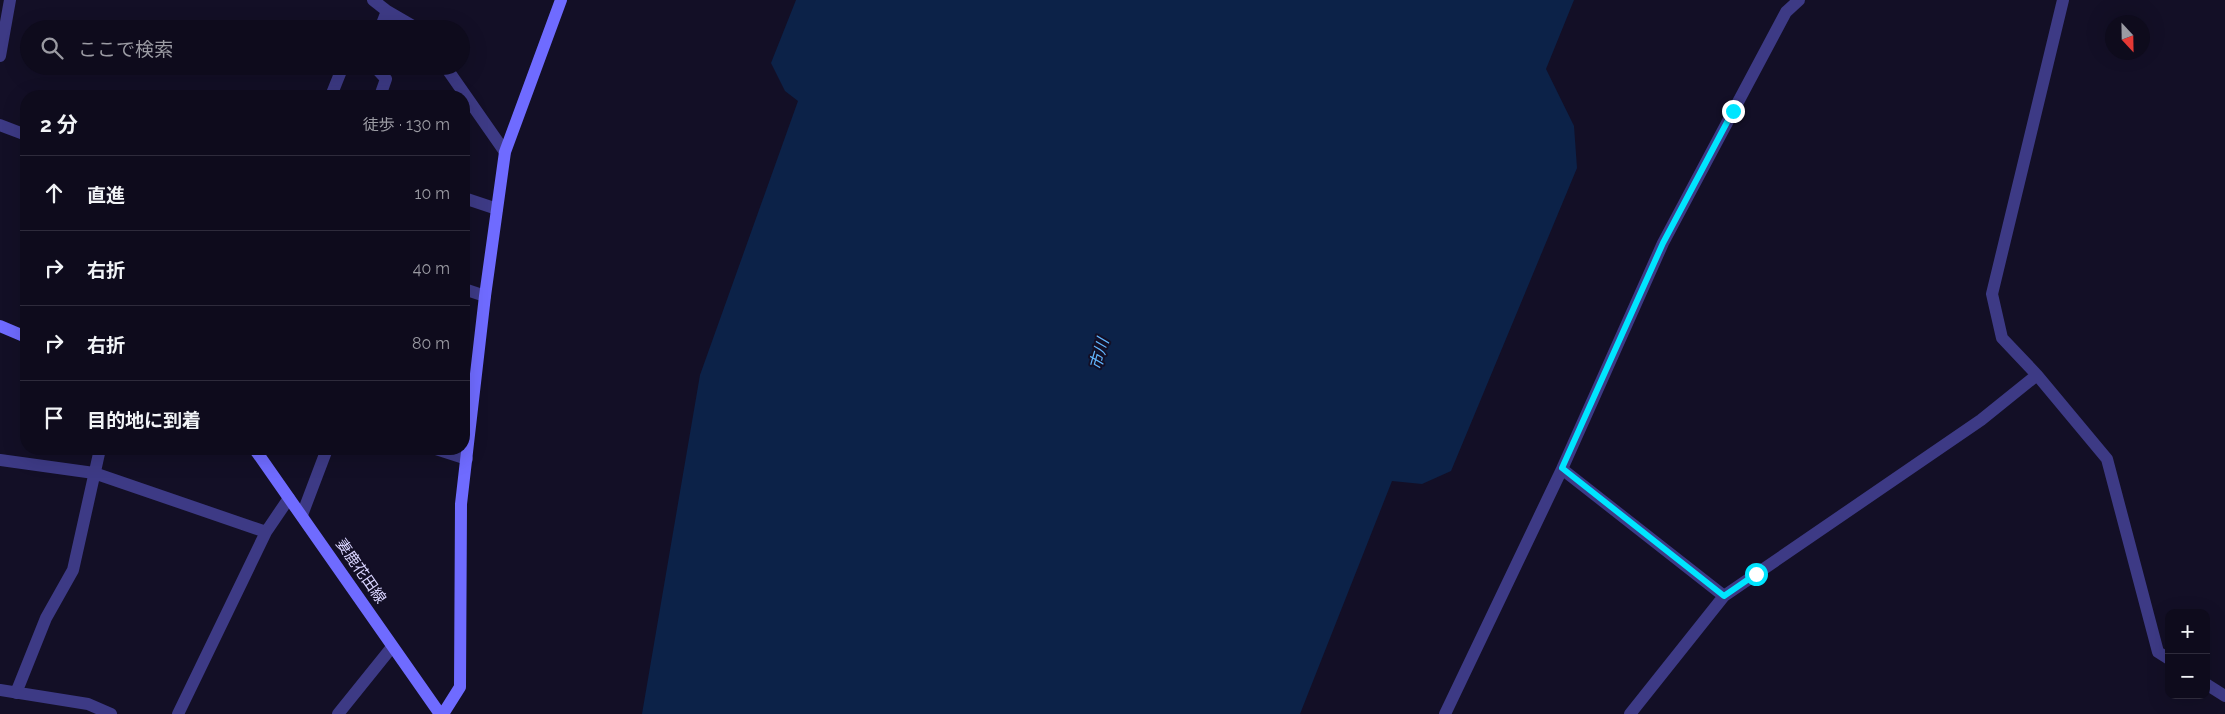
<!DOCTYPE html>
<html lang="ja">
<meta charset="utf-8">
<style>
:root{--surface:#0e0b1c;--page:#171425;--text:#f1f3f6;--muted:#9b9ba3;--line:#2e2b3b}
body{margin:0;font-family:Raleway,"Noto Sans JP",sans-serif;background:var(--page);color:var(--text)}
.controls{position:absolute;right:15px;bottom:15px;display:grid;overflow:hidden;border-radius:10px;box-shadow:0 5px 20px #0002}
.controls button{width:45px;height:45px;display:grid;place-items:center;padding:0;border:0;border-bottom:1px solid var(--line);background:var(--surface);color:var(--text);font:25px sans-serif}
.compass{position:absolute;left:2105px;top:15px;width:45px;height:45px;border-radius:50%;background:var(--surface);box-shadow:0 5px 20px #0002;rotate:158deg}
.stop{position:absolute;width:15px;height:15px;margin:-11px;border:4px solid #00e5ff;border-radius:50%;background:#fff}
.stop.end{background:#00e5ff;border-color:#fff;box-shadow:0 1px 5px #0008}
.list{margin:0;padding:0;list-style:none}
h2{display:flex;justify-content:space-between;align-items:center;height:65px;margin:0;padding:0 20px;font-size:21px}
h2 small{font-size:16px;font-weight:400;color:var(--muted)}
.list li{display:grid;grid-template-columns:32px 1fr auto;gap:15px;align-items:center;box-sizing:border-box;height:75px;padding:0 20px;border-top:1px solid var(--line)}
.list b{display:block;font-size:19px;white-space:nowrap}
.list em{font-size:16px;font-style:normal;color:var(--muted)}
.icon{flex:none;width:28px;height:28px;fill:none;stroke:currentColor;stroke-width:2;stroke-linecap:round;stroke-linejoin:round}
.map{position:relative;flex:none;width:2225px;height:714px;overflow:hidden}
.search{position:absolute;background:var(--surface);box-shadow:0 5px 20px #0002;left:20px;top:20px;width:450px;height:55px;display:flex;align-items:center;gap:12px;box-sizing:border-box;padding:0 18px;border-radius:28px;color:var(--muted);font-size:19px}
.panel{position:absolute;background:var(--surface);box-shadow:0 5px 20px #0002;left:20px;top:90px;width:450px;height:365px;border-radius:20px}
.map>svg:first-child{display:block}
.water{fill:#0c2248}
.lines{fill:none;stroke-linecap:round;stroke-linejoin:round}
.street{stroke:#3d3a85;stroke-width:12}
.secondary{stroke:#6f6bff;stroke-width:12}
.route{stroke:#00e5ff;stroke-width:6}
.labels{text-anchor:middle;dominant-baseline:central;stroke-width:4;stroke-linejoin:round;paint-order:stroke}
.street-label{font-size:15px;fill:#d9d4ff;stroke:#130f26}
.water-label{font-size:16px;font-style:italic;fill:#62b6ff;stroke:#130f26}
</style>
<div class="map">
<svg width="2225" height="714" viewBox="0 0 2225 714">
<rect width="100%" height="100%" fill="#130f26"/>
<path class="water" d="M796,0h778l-28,69 28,57 3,42 -126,303 -29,13 -30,-3 -92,233h-658l58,-339 98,-274 -13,-10 -14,-28z"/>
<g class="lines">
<path class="street" d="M373,0l14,11 31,18
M2063,0l-71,294 10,44 35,37 70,84 51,193 11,7
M380,29l7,-18
M0,56l10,-56
M374,66l12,13 -6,17
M445,66l60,86
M331,96l12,-30
M0,125l26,10
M464,198l33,11
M464,289l21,7
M436,449l31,10
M0,460l94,13 172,59
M1562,469l162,127
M302,515l25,-66
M2206,684l19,12
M0,690l88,14 23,10
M16,693l30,-75 27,-48 27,-121
M178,714l88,-182 23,-34
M338,714l54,-67
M1445,714l117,-245 101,-226 123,-231 13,-12
M1630,714l94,-118 257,-176 56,-45"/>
<path class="secondary" d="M0,326l26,11
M253,449l3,2 184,263
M443,714l17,-27 1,-183 24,-208 20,-144 56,-152"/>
</g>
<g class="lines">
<path class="route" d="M1733,111l-70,132 -101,225 162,128 32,-22"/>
</g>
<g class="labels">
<g class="street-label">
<text transform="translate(361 571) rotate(55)">妻鹿花田線</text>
</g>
<g class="water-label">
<text transform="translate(1099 354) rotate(-74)">市川</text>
</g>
</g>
</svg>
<div class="controls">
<button>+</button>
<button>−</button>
</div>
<svg class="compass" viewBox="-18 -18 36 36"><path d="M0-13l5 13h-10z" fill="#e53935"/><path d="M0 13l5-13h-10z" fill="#9b9ba3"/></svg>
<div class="stop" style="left:1756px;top:574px"></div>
<div class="stop end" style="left:1733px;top:111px"></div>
<div class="search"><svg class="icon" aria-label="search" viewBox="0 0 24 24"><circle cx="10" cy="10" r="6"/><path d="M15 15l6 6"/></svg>ここで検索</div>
<section class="panel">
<h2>2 分<small>徒歩 · 130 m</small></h2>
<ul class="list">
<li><svg class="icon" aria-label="ahead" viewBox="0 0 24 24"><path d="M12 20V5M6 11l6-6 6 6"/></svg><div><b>直進</b></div><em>10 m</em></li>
<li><svg class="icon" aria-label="right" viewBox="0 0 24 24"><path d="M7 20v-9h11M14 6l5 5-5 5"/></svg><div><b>右折</b></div><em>40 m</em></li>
<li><svg class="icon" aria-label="right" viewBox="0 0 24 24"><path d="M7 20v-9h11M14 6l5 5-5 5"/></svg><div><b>右折</b></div><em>80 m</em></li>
<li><svg class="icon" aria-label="arrive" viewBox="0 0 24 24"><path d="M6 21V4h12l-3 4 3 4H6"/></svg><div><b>目的地に到着</b></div></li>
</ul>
</section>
</div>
